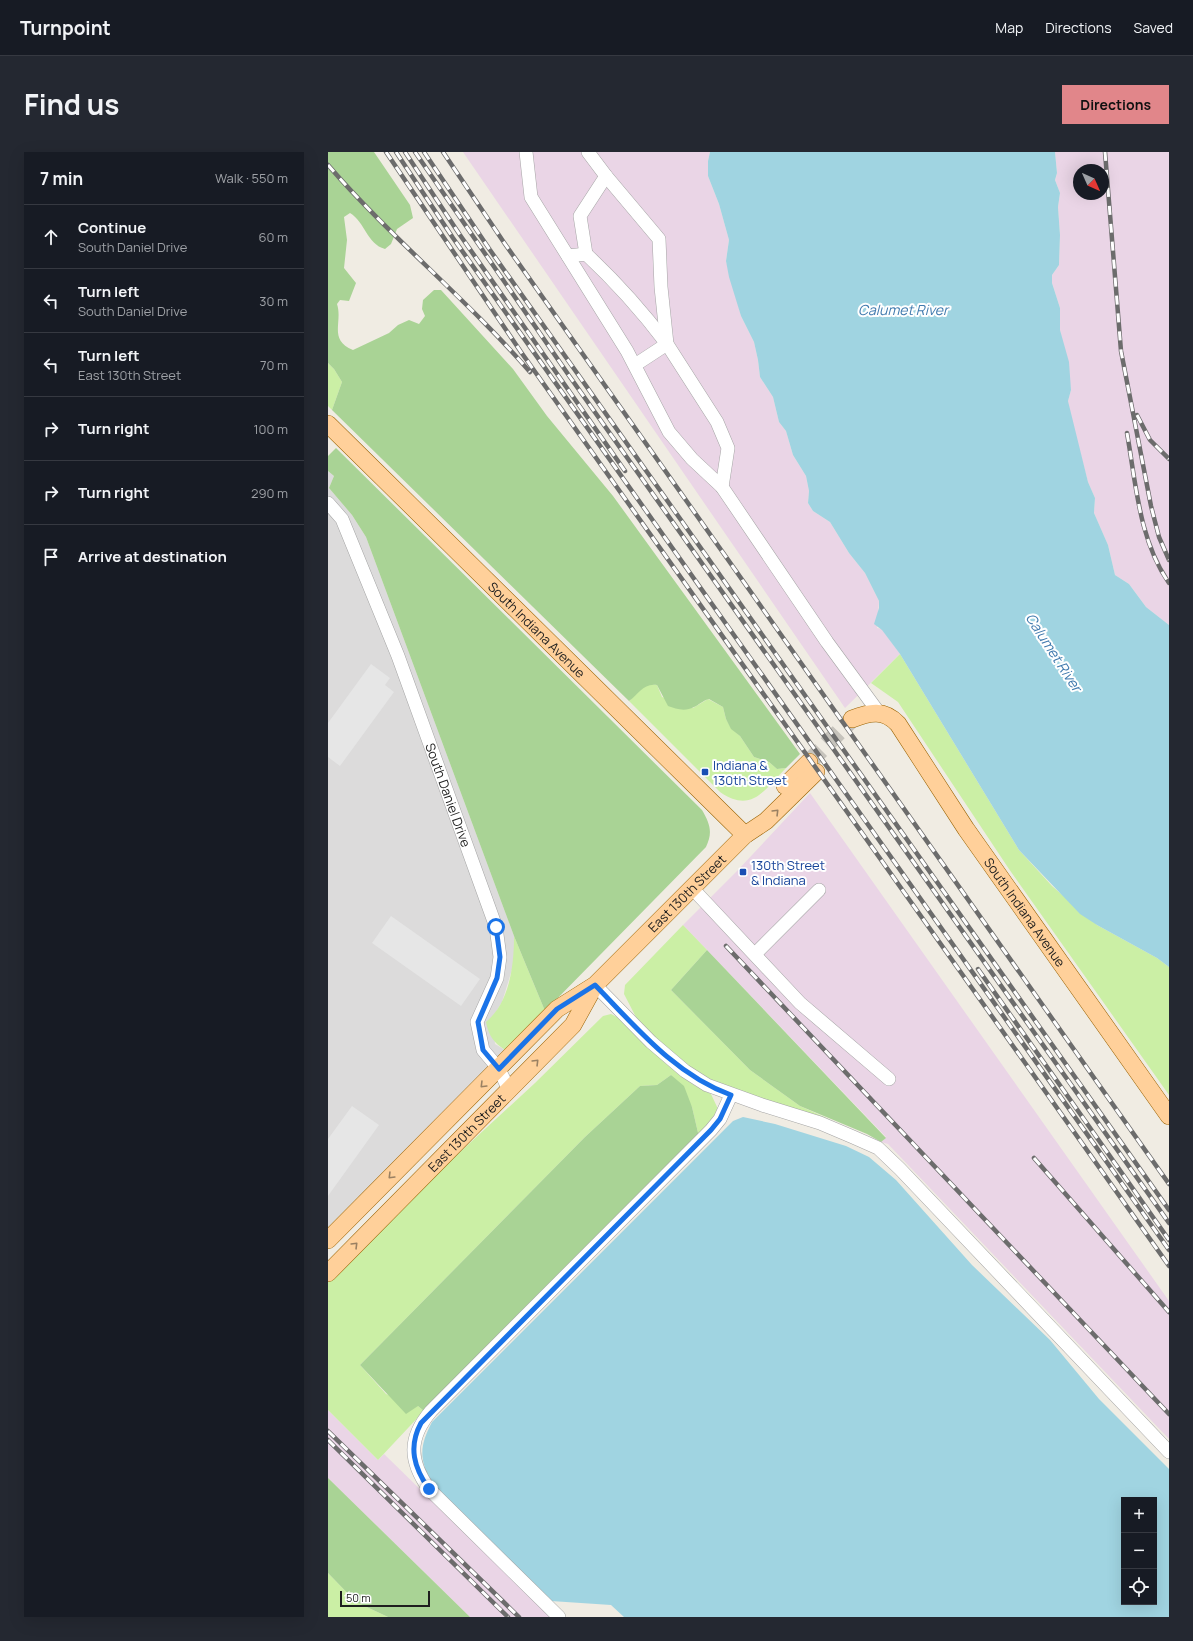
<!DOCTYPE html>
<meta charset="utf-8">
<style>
:root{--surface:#171b24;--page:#242831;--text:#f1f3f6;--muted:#9ea1a6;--line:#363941;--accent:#e1868a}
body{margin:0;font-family:Manrope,sans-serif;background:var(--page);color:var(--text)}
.controls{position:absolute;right:12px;bottom:12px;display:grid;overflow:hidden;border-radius:0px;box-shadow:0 4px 16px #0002}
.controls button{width:36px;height:36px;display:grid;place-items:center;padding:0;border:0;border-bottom:1px solid var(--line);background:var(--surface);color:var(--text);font:20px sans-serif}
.compass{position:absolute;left:745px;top:12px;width:36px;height:36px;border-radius:50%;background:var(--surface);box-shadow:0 4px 16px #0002;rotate:135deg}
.scale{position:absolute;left:12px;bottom:10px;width:90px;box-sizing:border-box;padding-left:4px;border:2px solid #1e1e1e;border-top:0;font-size:11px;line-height:14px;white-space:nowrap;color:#1e1e1e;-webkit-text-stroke:3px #fff;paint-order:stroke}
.stop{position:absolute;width:12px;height:12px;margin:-9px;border:3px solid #1a73e8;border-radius:50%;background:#fff}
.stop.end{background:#1a73e8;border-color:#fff;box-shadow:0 1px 4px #0008}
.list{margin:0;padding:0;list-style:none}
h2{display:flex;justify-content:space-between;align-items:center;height:52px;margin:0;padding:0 16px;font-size:17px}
h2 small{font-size:13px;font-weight:400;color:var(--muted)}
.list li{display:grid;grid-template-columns:26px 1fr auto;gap:12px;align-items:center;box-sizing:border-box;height:64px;padding:0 16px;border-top:1px solid var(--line)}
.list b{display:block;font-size:15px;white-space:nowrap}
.list p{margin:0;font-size:13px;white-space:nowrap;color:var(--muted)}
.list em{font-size:13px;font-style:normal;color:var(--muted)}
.icon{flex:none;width:22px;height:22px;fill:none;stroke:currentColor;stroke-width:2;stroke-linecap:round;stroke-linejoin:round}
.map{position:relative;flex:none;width:841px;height:1465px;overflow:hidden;border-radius:0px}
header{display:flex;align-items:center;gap:24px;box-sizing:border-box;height:56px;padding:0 20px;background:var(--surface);border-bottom:1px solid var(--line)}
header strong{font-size:19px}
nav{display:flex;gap:22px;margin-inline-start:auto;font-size:14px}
.intro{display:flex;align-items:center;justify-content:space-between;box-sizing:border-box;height:96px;padding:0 24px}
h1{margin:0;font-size:28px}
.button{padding:10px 18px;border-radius:0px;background:var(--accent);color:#111;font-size:14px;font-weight:700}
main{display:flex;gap:24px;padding:0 24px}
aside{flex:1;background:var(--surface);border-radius:0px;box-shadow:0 4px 16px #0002}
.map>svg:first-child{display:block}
.residential{fill:#dcdbdb}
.industrial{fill:#ead5e6;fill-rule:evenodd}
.grass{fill:#cbefa5}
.forest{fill:#a9d395}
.parking{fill:#e6e6e6}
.water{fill:#a0d4e1;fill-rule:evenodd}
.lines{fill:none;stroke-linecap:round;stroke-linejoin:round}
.major-tunnel{stroke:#c6c3bc;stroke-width:17;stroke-dasharray:17 8;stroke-linecap:butt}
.minor-casing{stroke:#a5a5a5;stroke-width:14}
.major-casing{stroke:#996200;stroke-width:18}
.minor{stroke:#fff;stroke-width:13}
.major{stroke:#ffd09a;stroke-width:17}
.rail-casing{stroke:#6c6c6c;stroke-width:4.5}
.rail{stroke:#fff;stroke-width:3;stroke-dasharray:9;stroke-linecap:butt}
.oneway{stroke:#9a8062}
.route{stroke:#1a73e8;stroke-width:5}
.transit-dot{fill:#1a4fb4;stroke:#fff;stroke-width:1.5}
.labels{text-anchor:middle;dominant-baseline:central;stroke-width:4;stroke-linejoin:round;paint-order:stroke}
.street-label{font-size:13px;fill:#1e1e1e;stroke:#fff}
.transit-label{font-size:13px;fill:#164399;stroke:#fff;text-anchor:start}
.water-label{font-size:14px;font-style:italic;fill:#407aae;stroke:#fff}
</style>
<header>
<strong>Turnpoint</strong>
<nav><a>Map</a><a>Directions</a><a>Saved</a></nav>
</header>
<div class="intro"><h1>Find us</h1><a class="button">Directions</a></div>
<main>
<aside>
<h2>7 min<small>Walk · 550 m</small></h2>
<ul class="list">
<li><svg class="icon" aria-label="ahead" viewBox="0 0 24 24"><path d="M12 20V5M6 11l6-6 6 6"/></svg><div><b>Continue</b><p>South Daniel Drive</p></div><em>60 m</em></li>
<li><svg class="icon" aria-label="left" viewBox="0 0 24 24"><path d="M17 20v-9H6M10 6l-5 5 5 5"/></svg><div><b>Turn left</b><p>South Daniel Drive</p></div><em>30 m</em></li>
<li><svg class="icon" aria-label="left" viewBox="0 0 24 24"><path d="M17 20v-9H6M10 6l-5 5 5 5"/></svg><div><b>Turn left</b><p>East 130th Street</p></div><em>70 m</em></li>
<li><svg class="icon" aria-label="right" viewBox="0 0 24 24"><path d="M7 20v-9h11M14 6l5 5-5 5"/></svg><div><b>Turn right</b></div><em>100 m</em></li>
<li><svg class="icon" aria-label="right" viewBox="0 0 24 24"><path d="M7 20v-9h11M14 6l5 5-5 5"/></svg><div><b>Turn right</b></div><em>290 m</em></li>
<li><svg class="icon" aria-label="arrive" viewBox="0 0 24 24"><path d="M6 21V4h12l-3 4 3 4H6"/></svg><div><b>Arrive at destination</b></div></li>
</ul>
</aside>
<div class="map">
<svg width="841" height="1465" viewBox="0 0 841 1465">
<rect width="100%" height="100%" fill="#f0ece3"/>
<path class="residential" d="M0,319l6,5 -5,12 23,27 14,22 148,399v27l-12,39 -9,15 2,27 10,6 -177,177z"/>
<path class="industrial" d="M135,0h247l-2,9v15l11,28 10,36 -3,21 15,55 13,26 4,18 2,17 13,20 6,25 7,9 7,24 13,21 3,15 -1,12 5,8 17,11 19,31 16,20 14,28 -2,27 5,1 18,25 -55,54z
M727,0h114v473l-23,-18 -17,-23 -14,-9 -7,-30 -14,-32 1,-15 -7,-16 -17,-64 -3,-17 3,-11 -11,-60v-22l-8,-25v-8l7,-10 1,-30 -2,-28 2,-14 -5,-13 2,-7zM751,18h24v24h-24z
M482,641l359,508v138l-281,-295 -7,-2 5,-5 -203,-212 54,-54z
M0,1258l50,50 6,-6 167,163h-81l-142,-139z"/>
<path class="grass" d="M0,211l6,6 8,13 -10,28 -4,-4z
M572,502l119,196 33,36 45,39 60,33 12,9v128l-160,-226 -111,-167 -27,-19z
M322,532l7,1 5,12 31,11 15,-9 15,8 3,12 5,9 9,8 14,21 15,5 8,7 9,-1c-22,22 -34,46 -66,24l-91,-91 13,-13z
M355,773l24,25 -36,40 79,80 50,36 31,14 -71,-21 -58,-23 -25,-17 -39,-38 -14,-27 1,-9z
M186,784l31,75 -40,39c-12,-8 -16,-14 -19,-28 24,-20 28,-57 28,-86z
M283,862l12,6 42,43 29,22 17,9 7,15 -5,14 -14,14 -7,-30 -21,-32 -14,10 -17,1 -55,51 -225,228 26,29 32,12 6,5 -46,49 -50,-50v-128l92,-93 115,-106 68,-67z
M0,1421l28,29 32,15h-60z"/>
<path class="forest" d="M0,0h46l36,53 3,13 -16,11 -6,15 -6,5c-18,-5 -20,-27 -35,-36l-6,4 3,23 -3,28 12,15 -7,18 -9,-1 -3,4c6,18 -9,36 16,46l36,-17 9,-8 11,-5 10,4 6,-8 -3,-7 1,-9 11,-10h7l72,79 34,47 66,80 187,258 -14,14 -9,1 -8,-7 -15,-5 -14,-21 -9,-7 -5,-10 -3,-12 -14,-8c-7,2 -10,6 -15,8 -9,5 -18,2 -26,-1l-11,-21c-14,-2 -18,9 -28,16l-297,-291 10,-28 -8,-13 -6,-6z
M8,296l366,362c8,14 11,22 4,37l-161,164 -31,-75 -148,-399 -14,-22 -23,-27 5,-12 -6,-5v-15z
M379,798l179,188 -5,4 -14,-8 -67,-28 -50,-36 -79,-80z
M343,923l13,11 8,21 7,30 -275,274 -6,-5 -12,8 -46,-49 225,-228 55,-51 17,-1z
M0,1326l142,139h-82l-32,-15 -28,-29z"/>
<path class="parking" d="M43,512l19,14 -5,7 9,7 -54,74 -12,-9v-34z
M63,764l89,63 -19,27 -89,-63z
M24,954l27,19 -51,71v-57z"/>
<path class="water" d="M382,0h345l2,21 -2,7 5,13 -2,14 2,28 -1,30 -7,10v8l8,25v22l9,32 2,28 -3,11 20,81 7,16 -1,15 14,32 7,30 14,9 17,23 23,18v342l-12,-9 -60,-33 -17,-11 -61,-64 -119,-196 -18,-24 -8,-6 5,-16v-7l-14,-28 -16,-20 -19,-31 -17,-11 -5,-8 1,-12 -3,-15 -13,-21 -7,-24 -7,-9 -6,-25 -13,-20 -2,-17 -4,-18 -13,-26 -12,-39 -3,-16 3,-21 -10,-36 -11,-28v-15z
M415,965l32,7 71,22 23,11 27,23 76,85 78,75 49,59 70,70v148h-545l-13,-12 -60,-4 -121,-120c-11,-24 -10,-36 2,-59l301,-301zM796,1348h30v102h-30z"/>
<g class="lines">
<path class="major-tunnel" d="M481,610l43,-43"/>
<defs>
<g id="minor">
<path d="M198,0l5,45 96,154 42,81 23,27 30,28 105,155 52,71"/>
<path d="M260,0l18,24 53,63 2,48 6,57 50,78 11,26 -6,39"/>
<path d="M258,102l-6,-38 26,-40"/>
<path d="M240,104l18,-2c30,28 56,57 81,90l-32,21"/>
<path id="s1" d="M0,351l14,16 56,137 98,271 4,30 -3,21 -20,44 6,28 16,19 10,21"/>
<path d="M364,736l108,115 89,76"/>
<path d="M427,802l64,-64"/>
<path d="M267,833l56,57 34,29 22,14 55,20 58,18 33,14 25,11 22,21 269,283"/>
<path d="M231,1465l-130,-128c-20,-28 -21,-51 2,-78l280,-281 9,-11 11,-24"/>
</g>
<g id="major">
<path id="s2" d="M0,272l417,411"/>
<path id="s3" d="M524,567c18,-7 32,-10 46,5l68,105 203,287"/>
<path d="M457,634l24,-24"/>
<path id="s4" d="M0,1088l229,-231 38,-24 150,-150 21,-14 50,-49"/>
<path id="s5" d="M0,1121l245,-248 21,-38"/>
</g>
</defs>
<use href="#minor" class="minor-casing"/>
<use href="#major" class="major-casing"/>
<use href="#minor" class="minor"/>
<use href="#major" class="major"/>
<defs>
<path id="rail" d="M58,0l135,200 648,914
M68,0l57,86 716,1012
M77,0l55,83 165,236
M87,0l155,225 599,846
M96,0l66,98 679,960
M115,0l62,92 664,940
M777,0l16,199 30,155 8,31 10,23
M0,13c63,73 139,134 202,207
M809,263l13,25 19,19
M799,281c9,51 12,107 42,150
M398,794l443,468
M650,817l191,271
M706,1006l135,154
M0,1279l191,186
M0,1288l180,177"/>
</defs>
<use href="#rail" class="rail-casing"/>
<use href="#rail" class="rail"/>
</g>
<defs><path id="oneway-chevron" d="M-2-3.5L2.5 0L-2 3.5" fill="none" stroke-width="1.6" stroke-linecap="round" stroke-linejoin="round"/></defs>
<g class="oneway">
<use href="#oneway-chevron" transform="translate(448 660) rotate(-45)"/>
<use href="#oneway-chevron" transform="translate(208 910) rotate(-45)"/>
<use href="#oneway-chevron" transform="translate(155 933) rotate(135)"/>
<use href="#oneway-chevron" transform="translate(63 1024) rotate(135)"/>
<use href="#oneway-chevron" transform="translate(27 1093) rotate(-45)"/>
</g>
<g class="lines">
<path class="route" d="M101,1337c-15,-21 -21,-42 -8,-66l290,-293 9,-11 11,-24c-56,-20 -95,-68 -136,-110l-38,24 -58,60 -16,-19 -5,-28 19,-44 3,-21 -4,-30"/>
</g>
<g class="transit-dot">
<rect x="373" y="616" width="8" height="8" rx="2"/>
<rect x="411" y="716" width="8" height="8" rx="2"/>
</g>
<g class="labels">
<g class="street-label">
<text stroke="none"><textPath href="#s2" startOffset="293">South Indiana Avenue</textPath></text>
<text stroke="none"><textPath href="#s1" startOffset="317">South Daniel Drive</textPath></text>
<text stroke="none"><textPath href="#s4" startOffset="500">East 130th Street</textPath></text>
<text stroke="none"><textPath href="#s3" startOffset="277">South Indiana Avenue</textPath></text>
<text stroke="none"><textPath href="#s5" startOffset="197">East 130th Street</textPath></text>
</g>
<g class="transit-label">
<text x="385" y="613">Indiana &amp;<tspan x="385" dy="15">130th Street</tspan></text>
<text x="423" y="713">130th Street<tspan x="423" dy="15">&amp; Indiana</tspan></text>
</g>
<g class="water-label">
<text x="575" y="157">Calumet River</text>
<text transform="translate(726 500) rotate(57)">Calumet River</text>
</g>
</g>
</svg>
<div class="controls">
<button>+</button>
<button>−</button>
<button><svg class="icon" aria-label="locate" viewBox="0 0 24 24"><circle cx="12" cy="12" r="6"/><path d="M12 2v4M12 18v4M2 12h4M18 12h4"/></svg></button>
</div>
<svg class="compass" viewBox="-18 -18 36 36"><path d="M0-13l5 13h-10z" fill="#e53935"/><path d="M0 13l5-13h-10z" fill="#9ea1a6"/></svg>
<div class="scale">50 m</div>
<div class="stop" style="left:168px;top:775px"></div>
<div class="stop end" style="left:101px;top:1337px"></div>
</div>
</main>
